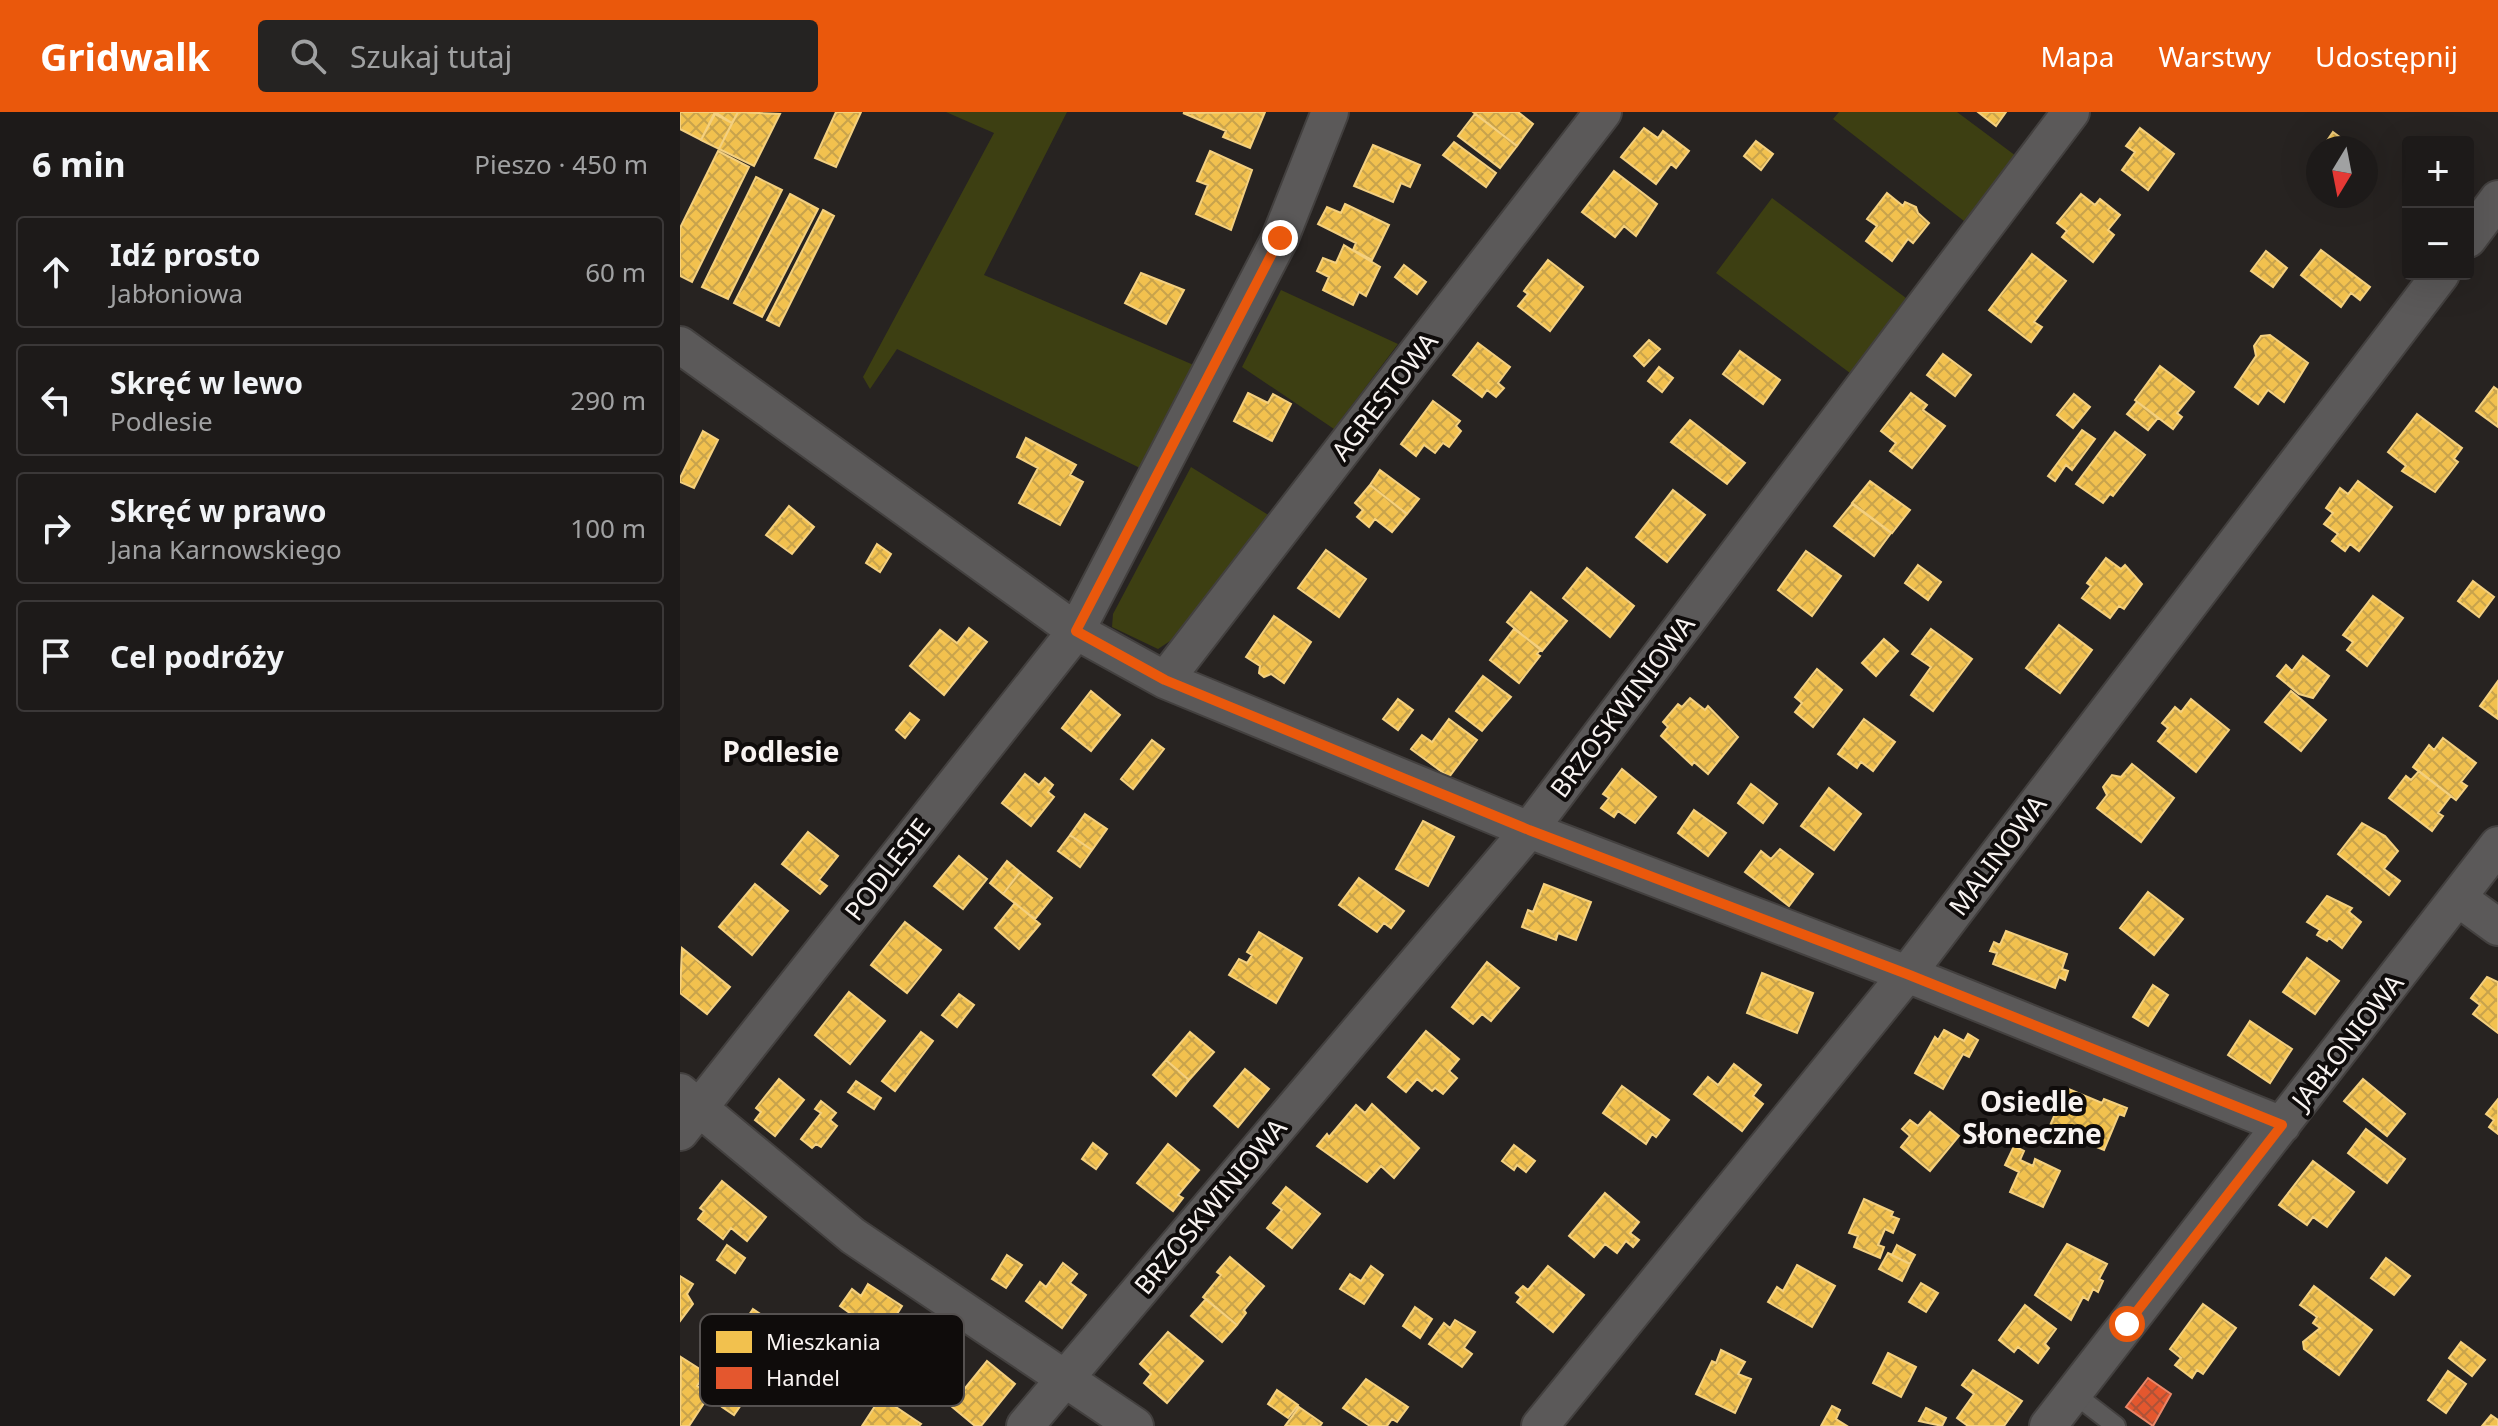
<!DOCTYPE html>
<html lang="pl">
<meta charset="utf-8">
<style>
:root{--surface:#1d1a19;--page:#252322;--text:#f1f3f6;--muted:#a0a1a2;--line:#3b3838;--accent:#ea580c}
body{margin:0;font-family:"Noto Sans",sans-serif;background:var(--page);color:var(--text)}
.controls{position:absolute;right:24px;top:24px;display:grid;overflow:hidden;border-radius:8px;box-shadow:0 8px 32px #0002}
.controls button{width:72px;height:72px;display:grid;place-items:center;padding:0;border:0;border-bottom:2px solid var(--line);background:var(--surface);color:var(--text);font:40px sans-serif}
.compass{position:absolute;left:1626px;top:24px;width:72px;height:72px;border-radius:50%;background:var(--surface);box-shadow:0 8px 32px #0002;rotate:190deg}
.stop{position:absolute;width:24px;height:24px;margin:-18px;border:6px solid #ea580c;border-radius:50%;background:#fff}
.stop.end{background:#ea580c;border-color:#fff;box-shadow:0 2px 8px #0008}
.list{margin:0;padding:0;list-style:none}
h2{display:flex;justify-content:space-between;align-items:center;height:104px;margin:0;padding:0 32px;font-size:34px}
h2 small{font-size:26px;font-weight:400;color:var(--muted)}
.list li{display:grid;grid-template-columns:52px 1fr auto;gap:24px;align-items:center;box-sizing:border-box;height:112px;margin:0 16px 16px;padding:0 16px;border:2px solid var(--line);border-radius:8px}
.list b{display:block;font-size:30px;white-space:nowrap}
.list p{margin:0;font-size:26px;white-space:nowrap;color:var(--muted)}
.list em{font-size:26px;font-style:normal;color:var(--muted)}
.icon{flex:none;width:44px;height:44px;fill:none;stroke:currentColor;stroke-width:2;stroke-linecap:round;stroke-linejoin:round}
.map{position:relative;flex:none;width:1818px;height:1314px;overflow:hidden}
header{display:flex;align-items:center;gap:48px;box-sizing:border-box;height:112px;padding:0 40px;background:var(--accent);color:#fff}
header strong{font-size:38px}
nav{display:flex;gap:44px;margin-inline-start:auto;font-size:28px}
.search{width:560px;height:72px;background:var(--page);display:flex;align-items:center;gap:20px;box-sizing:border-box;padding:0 28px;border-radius:8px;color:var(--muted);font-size:30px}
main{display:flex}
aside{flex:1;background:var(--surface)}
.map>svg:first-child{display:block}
.green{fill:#3d3f12}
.homes{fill:url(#homes-cross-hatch);stroke:#f4d07f;stroke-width:2}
.shops{fill:url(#shops-cross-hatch);stroke:#ea8668;stroke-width:2}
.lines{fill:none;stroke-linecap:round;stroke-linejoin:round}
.lane-casing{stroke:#43403f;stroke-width:22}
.street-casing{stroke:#43403f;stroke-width:40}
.lane{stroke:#5b5959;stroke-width:18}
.street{stroke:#5b5959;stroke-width:36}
.route{stroke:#ea580c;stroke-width:10}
.labels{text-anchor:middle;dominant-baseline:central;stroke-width:8;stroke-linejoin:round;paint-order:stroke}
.street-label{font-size:26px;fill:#f8f3f1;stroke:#0f0c0b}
.neighbourhood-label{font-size:28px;font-weight:bold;fill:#f8f3f1;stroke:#0f0c0b}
.key{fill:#0f0c0b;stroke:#555150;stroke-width:2}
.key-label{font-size:22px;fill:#f8f3f1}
</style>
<header>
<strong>Gridwalk</strong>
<div class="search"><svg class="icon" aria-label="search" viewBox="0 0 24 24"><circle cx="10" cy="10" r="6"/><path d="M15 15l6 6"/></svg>Szukaj tutaj</div>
<nav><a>Mapa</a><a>Warstwy</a><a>Udostępnij</a></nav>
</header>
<main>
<aside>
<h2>6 min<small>Pieszo · 450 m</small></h2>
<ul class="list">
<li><svg class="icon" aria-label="ahead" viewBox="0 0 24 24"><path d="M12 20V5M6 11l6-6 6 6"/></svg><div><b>Idź prosto</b><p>Jabłoniowa</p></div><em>60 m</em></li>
<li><svg class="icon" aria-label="left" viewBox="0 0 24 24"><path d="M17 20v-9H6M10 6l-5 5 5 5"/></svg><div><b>Skręć w lewo</b><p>Podlesie</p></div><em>290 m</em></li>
<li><svg class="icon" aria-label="right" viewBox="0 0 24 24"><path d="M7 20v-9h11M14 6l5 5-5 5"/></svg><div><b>Skręć w prawo</b><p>Jana Karnowskiego</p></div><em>100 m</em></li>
<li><svg class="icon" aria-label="arrive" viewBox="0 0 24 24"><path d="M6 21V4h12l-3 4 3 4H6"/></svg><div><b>Cel podróży</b></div></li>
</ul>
</aside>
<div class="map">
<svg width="1818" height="1314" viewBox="0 0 1818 1314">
<defs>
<pattern id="homes-cross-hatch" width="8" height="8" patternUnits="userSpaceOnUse" patternTransform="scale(2)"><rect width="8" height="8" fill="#f2c14e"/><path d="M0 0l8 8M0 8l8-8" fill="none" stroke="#c8a34c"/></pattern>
<pattern id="shops-cross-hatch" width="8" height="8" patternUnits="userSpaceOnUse" patternTransform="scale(2)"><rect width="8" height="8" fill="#e4572e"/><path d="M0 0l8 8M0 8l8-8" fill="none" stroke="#ae5237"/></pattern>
</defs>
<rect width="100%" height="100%" fill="#272321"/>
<path class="green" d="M266,0h121l-83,163 212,91 -54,103 -245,-120 -27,40 -7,-12 131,-244z
M1159,0h118l59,44 -52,65 -131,-102z
M1092,86l134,100 -56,75 -134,-100z
M601,178l117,54 -64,85 -92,-62z
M511,355l79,49 -97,123 -15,10 -46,-22 1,-13z"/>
<path class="homes" d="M0,0h35l-14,28 -21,-11z
M35,0h23l-6,11z
M58,0l42,2 -26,52 -35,-17z
M181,0l-25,55 -21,-9 21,-46z
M585,0l-15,36 -27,-11 3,-6 -43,-18z
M793,0h45l15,12 -16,22z
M1298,0h28l-10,14z
M35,2l17,9 -13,26 -18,-9z
M795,2l42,32 -17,22 -42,-32z
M964,16l14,10 5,-7 26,20 -13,17 -5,-4 -15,20 -35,-27z
M1460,16l34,26 -26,36 -26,-20 13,-18 -9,-6z
M1653,20l12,9 -6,7h-17z
M1076,29l17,13 -12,16 -17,-14z
M774,30l42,31 -10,14 -43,-32z
M693,33l47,20 -10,22 -9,-4 -8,19 -39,-16z
M38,39l31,16 -57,115 -12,-6v-48z
M530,39l42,19 -21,60 -35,-16 12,-29 -11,-4z
M934,59l43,33 -21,32 -12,-10 -9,11 -33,-25z
M76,65l26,13 -54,109 -26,-12z
M1207,81l16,13 2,-4 11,5 2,6 11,10 -16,20 -5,-4 -16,22 -26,-20 11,-15 -10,-7z
M110,82l28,15 -56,108 -28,-14z
M1401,82l14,11 5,-6 20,16 -12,15 6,5 -21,27 -31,-25 5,-6 -10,-8z
M665,92l44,21 -17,35 -19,-10 3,-7 -38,-19 9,-17 14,6z
M143,98l11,6 -55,110 -12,-6z
M664,133l36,22 -14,29 -7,-4 -6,13 -30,-15 6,-13 -12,-6 6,-13 13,5z
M1641,138l49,37 -10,13 -9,-7 -10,14 -40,-32z
M1586,139l21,17 -14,19 -22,-16z
M1352,142l34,27 -32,41 8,5 -11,15 -42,-32z
M868,148l35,27 -33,44 -32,-25 10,-12 -4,-3z
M724,153l22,17 -9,12 -22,-17z
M461,161l43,17 -18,34 -41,-21z
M1590,223l38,28 -24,39 -16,-12 -10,14 -23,-17 21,-31 -2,-10 7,-10z
M969,228l11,9 -16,17 -10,-10z
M798,231l32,24 -12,16 6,5 -8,9 -9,-7 -5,7 -29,-22z
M1060,239l40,29 -17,24 -40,-30z
M1263,242l28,21 -16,21 -28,-21z
M1480,254l34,26 -17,21 5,4 -9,12 -38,-29z
M979,255l14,11 -11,14 -14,-11z
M1814,275l4,3v37l-22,-16z
M568,281l20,10 5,-9 18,10 -19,37 -38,-20z
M1231,281l16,12 -4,5 22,16 -33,42 -22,-17 6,-8 -15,-12z
M1394,282l16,13 -17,21 -16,-13z
M753,289l27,20 -4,5 5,5 -12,16 -6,-4 -8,10 -11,-8 -8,11 -15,-12z
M1457,290l21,16 -10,12 -21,-16z
M1737,302l45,34 -8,11 4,3 -23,30 -33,-21 4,-5 -18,-14z
M1010,308l55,43 -18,21 -56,-42z
M1402,318l13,9 -23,31 -6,-5 -11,16 -7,-5z
M23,319l15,9 -24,48 -14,-6v-4z
M1435,320l30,23 -32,41 -3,-2 -7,9 -27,-19z
M346,326l50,27 -6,10 13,7 -23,43 -41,-22 19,-35 -21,-11z
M700,358l39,29 -12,15 -37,-29z
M1190,369l40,29 -18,23 -40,-30z
M1678,369l34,26 -33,44 -9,-7 -5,7 -13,-10 6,-7 -14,-10 9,-11 -7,-5 14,-20 8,6z
M690,373l37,29 -15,18 -17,-13 -6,8 -12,-10 6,-7 -8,-7z
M993,378l32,25 -38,47 -31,-25z
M1172,392l39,29 -17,23 -40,-30z
M109,394l25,21 -22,27 -26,-19z
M197,432l14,10 -11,18 -14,-9z
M646,438l40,29 -27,38 -41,-29z
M1126,439l35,25 -29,40 -34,-26z
M1426,446l15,11 4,-4 17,19 -18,25 -5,-3 -9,12 -28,-20 9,-12 -4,-3z
M1238,453l23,17 -13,18 -23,-17z
M907,456l47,38 -24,31 -47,-39z
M1793,469l21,16 -15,20 -21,-16z
M851,480l36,29 -25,30 -35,-29z
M1693,484l30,22 -36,48 -20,-16 6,-8 -10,-7z
M594,504l37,26 -27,41 -13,-9 -7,3 -5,-4 1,-7 -14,-9z
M1379,513l33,25 -32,43 -34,-25z
M289,516l18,14 -43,53 -34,-29 30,-36 17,13z
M834,517l27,20 -4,5 3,2 -21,27 -29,-23z
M1251,517l41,30 -39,52 -22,-16 20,-28 -19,-13z
M1204,527l14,12 -22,25 -14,-13z
M1623,544l26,20 -16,22 -14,-4 -22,-18 9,-11 6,6z
M1137,557l25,21 -29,37 -18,-15 7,-9 -7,-6z
M803,564l28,21 -29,34 -26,-20z
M1818,569v38l-18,-13z
M411,579l29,24 -29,36 -29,-23z
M1611,579l35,29 -25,31 -36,-29z
M1010,586l15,12 3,-4 30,31 -30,37 -14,-12 -2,3 -31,-29 7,-9 -5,-5 15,-18 4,3z
M718,587l15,11 -15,20 -15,-11z
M1511,587l38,31 -33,42 -38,-31 10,-13 -6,-5 13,-16 6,5z
M230,601l9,7 -14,18 -9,-8z
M769,607l28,21 -28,37 -38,-28 11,-14 10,7z
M1184,607l31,23 -22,29 -12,-9 -4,6 -19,-14z
M1763,626l33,25 -15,19 6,4 -11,14 -43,-33 16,-22 5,5z
M472,628l12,9 -31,40 -12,-10z
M1452,652l42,34 -33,44 -44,-34 10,-13 -4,-8 9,-12 9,2z
M942,657l34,28 -21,26 -17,-12 -4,6 -13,-9 8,-10 -6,-4z
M1739,659l32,25 -13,17 5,3 -11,15 -43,-33 17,-22 5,4z
M345,662l14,11 6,-7 8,7 -5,7 6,5 -23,29 -29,-23z
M1071,672l26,20 -14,19 -25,-20z
M1149,676l32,26 -27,36 -33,-24z
M1014,698l32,23 -18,23 -30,-23z
M405,702l22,15 -15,21 -22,-15z
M743,709l31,16 -26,49 -32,-17z
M1682,711l23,13 13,15 -14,18 16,12 -11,14 -51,-41z
M128,720l30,24 -19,24 8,6 -7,8 -38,-30z
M390,723l22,15 -12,17 -22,-16z
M1100,737l33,25 -24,32 -44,-34 16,-21 10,8z
M279,744l28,23 -24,30 -29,-23z
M327,749l13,11 -17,22 -13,-11z
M340,760l32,26 -17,21 -32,-25z
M679,766l45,33 -13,17 -7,-5 -7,9 -38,-27z
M75,772l33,27 -36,44 -33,-28z
M864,772l47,18 -15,38 -18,-7 -2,7 -34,-13 6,-17 5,2z
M1468,780l35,27 -29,36 -34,-27z
M1647,784l25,12 -3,4 12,10 -19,26 -13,-10 -2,3 -10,-6 3,-5 -13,-8z
M335,791l25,21 -21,25 -24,-21z
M225,810l36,28 -34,43 -36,-28z
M1326,819l61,23 -5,15 6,2 -3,9 -6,-3 -4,11 -62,-24 4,-11 -7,-2 4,-9 6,3z
M579,820l43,26 -26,45 -47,-28 10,-16 8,4 5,-8 -5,-3z
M2,836l48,39 -23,27 -27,-21z
M1627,846l32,23 -24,33 -32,-22z
M807,850l32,26 -28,33 -9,-7 -9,10 -21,-17z
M1082,861l51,20 -16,40 -50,-20z
M1807,865l11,5v51l-25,-19 7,-9 -9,-7z
M1473,873l15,10 -20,31 -15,-9z
M169,880l36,29 -35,43 -35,-29z
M279,882l15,11 -17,22 -15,-12z
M1570,909l42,28 -22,34 -42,-28z
M1264,918l20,11 4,-7 10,6 -9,17 -6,-3 -20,35 -28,-16 20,-36 3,3z
M746,919l33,28 -10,12 8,7 -14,16 -8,-6 -3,3 -15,-12 -11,13 -18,-15z
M241,920l12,9 -38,50 -13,-10z
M510,920l24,20 -25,28 -23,-20z
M486,948l23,20 -13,16 -23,-21z
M1054,952l27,21 -8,11 10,8 -21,27 -48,-37 14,-17 10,8z
M565,957l24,20 -31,38 -24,-21z
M99,967l25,21 -29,36 -20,-16 6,-8 -5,-4z
M1683,967l42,35 -18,22 -43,-35z
M176,969l25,17 -7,11 -26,-17z
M942,974l47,34 -13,17 -4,-3 -6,10 -43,-31z
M1386,976l36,15 2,-4 23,9 -3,8 -5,-2 -15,36 -55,-22z
M1818,987v35l-9,-7 5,-7 -8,-6z
M141,989l15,12 -6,7 7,6 -16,21 -5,-3 -4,4 -11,-9 20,-26 -6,-4z
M692,992l47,44 -25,30 -13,-12 -14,16 -50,-36 10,-12 2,3 27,-32 9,8z
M1250,1000l29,24 -29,35 -29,-24 9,-11 -8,-7 8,-9 8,6z
M1686,1017l39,30 -18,24 -39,-30z
M413,1031l14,11 -11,15 -14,-10z
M488,1032l31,26 -21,25 5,3 -10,13 -36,-28z
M834,1033l21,16 -9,11 -9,-7 -3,5 -12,-9z
M1334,1034l10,5 -4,9 13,6 2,-7 25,12 -17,36 -33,-15 9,-20 -14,-7z
M1633,1049l41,31 -27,35 -14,-10 -6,8 -28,-20z
M42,1069l44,36 -19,24 -16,-13 -8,11 -25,-20 6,-8 -4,-3z
M606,1075l34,27 -28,34 -25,-20 15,-18 -9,-7z
M925,1081l34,29 -9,11 9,7 -6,7 -7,-6 -9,12 -12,-9 -11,13 -25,-21z
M1184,1087l29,13 -2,4 8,3 -6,14 -8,-4 -7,16 6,2 -4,11 -26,-11 4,-11 -9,-3z
M1387,1132l40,20 -8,15 4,2 -5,11 -5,-3 -5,11 -5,-3 -12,23 -36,-25z
M47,1133l18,13 -10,15 -18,-13z
M1217,1133l18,10 -5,9 -18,-9z
M1208,1141l22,11 -8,17 -23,-12z
M327,1143l15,10 -16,23 -14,-9z
M550,1145l34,29 -20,24 2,3 -9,12 -34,-28 18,-22 -4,-3z
M1706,1146l24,18 -16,19 -23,-17z
M383,1151l14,11 -7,9 16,12 -24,33 -36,-27 14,-19 6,5z
M1117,1153l38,21 -23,41 -44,-25 9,-15 6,4z
M691,1154l12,9 -19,29 -24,-15 10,-15 11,7z
M868,1154l36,29 -31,37 -36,-30 4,-5 -5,-4 7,-7 5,4z
M0,1164l13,8 -6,10 6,10 -13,17z
M1241,1171l17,10 -12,19 -17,-10z
M188,1172l34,22 -19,30 -17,-11 -4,8 -9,-6 5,-8 -18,-13 12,-17 9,7z
M1634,1174l58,44 -33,45 -35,-26 -1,-7 17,-14 -7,-5 4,-6 -17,-12z
M526,1187l31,26 -15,17 -31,-26z
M1523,1192l33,24 -33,46 -6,-4 -5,8 -17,-13 6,-7 -11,-9z
M1345,1193l31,24 -11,15 4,4 -11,15 -20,-16 -4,5 -15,-12z
M735,1195l17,12 -12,19 -17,-12z
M73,1197l21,14 -12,18 10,8 -14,21 -19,-13 5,-8 -12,-8z
M775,1208l20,12 -11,16 8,6 -10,13 -33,-23 15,-21 6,5z
M488,1220l35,29 -36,42 -23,-20 7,-9 -11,-10z
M1781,1230l24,18 -13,16 -23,-18z
M1041,1238l24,12 -7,12 13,5 -16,34 -39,-19 16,-33 4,2z
M1208,1241l28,14 -15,30 -28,-14z
M1,1245l25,16 -9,13 13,8 -21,32h-9z
M307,1249l28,23 -34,42h-6l-31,-26 11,-14 7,6z
M1293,1258l49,31 -18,25h-36l-11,-8 17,-24 -12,-9z
M1768,1259l18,13 -20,29 -18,-13z
M686,1267l42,28 -11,15 -5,-3 -5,7h-17l-27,-18z
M42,1272l23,15 -11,16 -12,-8 4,-6 -11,-7z
M597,1278l21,15 -10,13 -20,-14z
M201,1285l40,27 -2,2h-57z
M1152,1294l8,4 -4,9 11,7h-26z
M619,1295l23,16 -2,3h-35z
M1246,1296l20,10 -4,8 -23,-5z
M1811,1303l7,5v6h-16z"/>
<path class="shops" d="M1468,1266l23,16 -18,32 -27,-19z"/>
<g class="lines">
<defs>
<path id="lane" d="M1393,1281l43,33"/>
<path id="street" d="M1788,127l30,-40
M0,233l396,286 89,49 364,150 378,144 375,151
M485,568l438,-568
M1778,786l40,29
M0,980l173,144 282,190
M0,1020l396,-501 204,-393 50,-126
M345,1314l504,-596 542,-718
M860,1314l367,-452 534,-700
M1368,1314l450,-581"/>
</defs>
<use href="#lane" class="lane-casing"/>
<use href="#street" class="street-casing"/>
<use href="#lane" class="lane"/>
<use href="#street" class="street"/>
</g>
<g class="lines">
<path class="route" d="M600,126l-204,393 89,49 364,150 378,144 375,151 -155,199"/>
</g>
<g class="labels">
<g class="street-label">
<text transform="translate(704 284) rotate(-52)">AGRESTOWA</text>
<text transform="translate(942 594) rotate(-53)">BRZOSKWINIOWA</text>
<text transform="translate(1317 743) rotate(-53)">MALINOWA</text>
<text transform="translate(207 757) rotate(-52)">PODLESIE</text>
<text transform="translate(1667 929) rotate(-52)">JABŁONIOWA</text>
<text transform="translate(530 1094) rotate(-50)">BRZOSKWINIOWA</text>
</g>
<g class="neighbourhood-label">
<text x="101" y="639">Podlesie</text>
<text x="1352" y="989">Osiedle<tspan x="1352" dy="32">Słoneczne</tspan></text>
</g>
</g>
<rect x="20" y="1202" width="264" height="92" rx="12" class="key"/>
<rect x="36" y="1219" width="36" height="22" fill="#f2c14e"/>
<rect x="36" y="1255" width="36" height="22" fill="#e4572e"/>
<g class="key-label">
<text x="86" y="1238">Mieszkania</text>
<text x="86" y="1274">Handel</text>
</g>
</svg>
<div class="controls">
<button>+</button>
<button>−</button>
</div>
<svg class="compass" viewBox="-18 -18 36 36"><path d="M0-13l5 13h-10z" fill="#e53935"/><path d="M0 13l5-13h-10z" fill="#a0a1a2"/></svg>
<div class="stop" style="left:1447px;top:1212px"></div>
<div class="stop end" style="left:600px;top:126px"></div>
</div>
</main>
